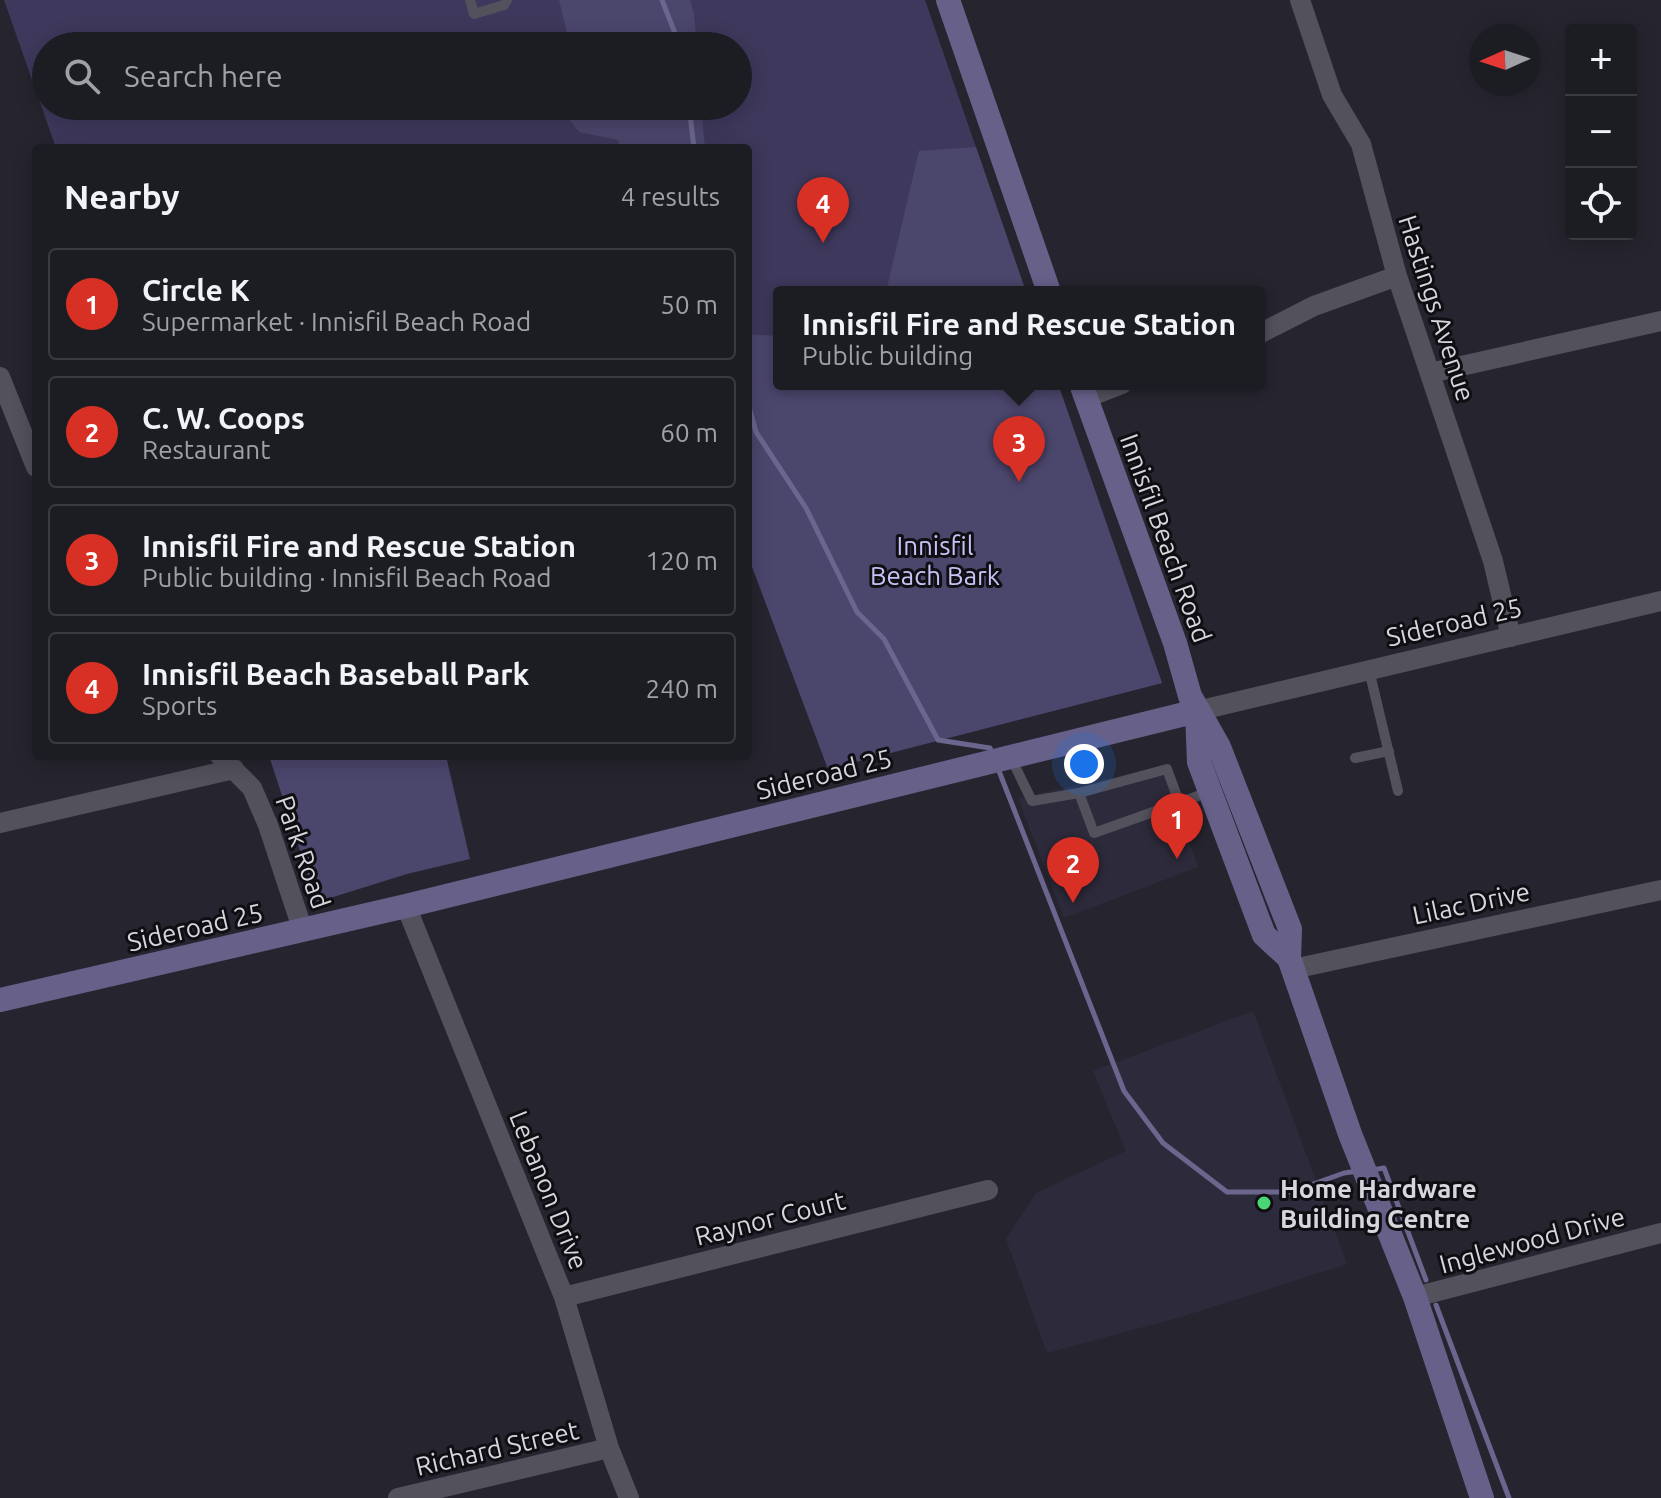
<!DOCTYPE html>
<meta charset="utf-8">
<style>
:root{--surface:#1c1c23;--page:#25252b;--text:#f1f3f6;--muted:#a0a1a6;--line:#3a3a41;--accent:#d93025}
body{margin:0;font-family:Ubuntu,sans-serif;background:var(--page);color:var(--text)}
.controls{position:absolute;right:24px;top:24px;display:grid;overflow:hidden;border-radius:8px;box-shadow:0 4px 20px #0003}
.controls button{width:72px;height:72px;display:grid;place-items:center;padding:0;border:0;border-bottom:2px solid var(--line);background:var(--surface);color:var(--text);font:40px sans-serif}
.compass{position:absolute;left:1469px;top:24px;width:72px;height:72px;border-radius:50%;background:var(--surface);box-shadow:0 4px 20px #0003;rotate:267deg}
.you{position:absolute;left:1084px;top:764px;width:28px;height:28px;margin:-20px;border:6px solid #fff;border-radius:50%;background:#1a73e8;box-shadow:0 0 0 12px #1a73e833}
.badge{display:grid;place-items:center;width:52px;height:52px;border-radius:50%;background:var(--accent);color:#fff;font-size:26px;font-weight:700}
.pin{position:absolute;translate:-50% -66px;filter:drop-shadow(0 2px 4px #0008)}
.pin::after{content:'';position:absolute;top:42px;width:28px;height:24px;background:inherit;clip-path:polygon(0 0,100% 0,50% 100%)}
.popup{position:absolute;left:773px;top:286px;width:492px;height:104px;box-sizing:border-box;display:grid;place-content:center;border-radius:8px;background:var(--surface);filter:drop-shadow(0 2px 6px #0005);font-size:26px;white-space:nowrap;color:var(--muted)}
.popup b{font-size:30px;color:var(--text)}
.popup::after{content:'';position:absolute;left:50%;top:100%;margin-left:-16px;border:16px solid transparent;border-top-color:var(--surface)}
.list{margin:0;padding:0;list-style:none}
h2{display:flex;justify-content:space-between;align-items:center;height:104px;margin:0;padding:0 32px;font-size:34px}
h2 small{font-size:26px;font-weight:400;color:var(--muted)}
.list li{display:grid;grid-template-columns:52px 1fr auto;gap:24px;align-items:center;box-sizing:border-box;height:112px;margin:0 16px 16px;padding:0 16px;border:2px solid var(--line);border-radius:8px}
.list b{display:block;font-size:30px;white-space:nowrap}
.list p{margin:0;font-size:26px;white-space:nowrap;color:var(--muted)}
.list em{font-size:26px;font-style:normal;color:var(--muted)}
.icon{flex:none;width:44px;height:44px;fill:none;stroke:currentColor;stroke-width:2;stroke-linecap:round;stroke-linejoin:round}
.map{position:relative;flex:none;width:1661px;height:1498px;overflow:hidden}
.search{position:absolute;background:var(--surface);box-shadow:0 4px 20px #0003;left:32px;top:32px;width:720px;height:88px;display:flex;align-items:center;gap:20px;box-sizing:border-box;padding:0 28px;border-radius:44px;color:var(--muted);font-size:30px}
.panel{position:absolute;background:var(--surface);box-shadow:0 4px 20px #0003;left:32px;top:144px;width:720px;height:616px;border-radius:8px}
.map>svg:first-child{display:block}
.built{fill:#2d2b3b}
.green{fill:#3e395c;fill-rule:evenodd}
.forest{fill:#4b466c}
.lines{fill:none;stroke-linecap:round;stroke-linejoin:round}
.stream{stroke:#6b668e;stroke-width:5}
.lane{stroke:#52515c;stroke-width:10}
.street{stroke:#52515c;stroke-width:20}
.secondary{stroke:#67618a;stroke-width:24}
.poi-dot{fill:#4ad677;stroke:#0f0f13;stroke-width:3}
.labels{text-anchor:middle;dominant-baseline:central;stroke-width:6;stroke-linejoin:round;paint-order:stroke}
.street-label{font-size:26px;fill:#d6d6dc;stroke:#0f0f13}
.park-label{font-size:26px;fill:#c7c2f6;stroke:#0f0f13}
.poi-label{font-size:26px;font-weight:bold;fill:#d6d6dc;stroke:#0f0f13;text-anchor:start}
</style>
<div class="map">
<svg width="1661" height="1498" viewBox="0 0 1661 1498">
<rect width="100%" height="100%" fill="#26252f"/>
<path class="built" d="M1164,766l34,101 -134,51 -46,-120z
M1253,1011l94,253 -163,52 -137,37 -41,-114 30,-46 90,-42 -33,-80z"/>
<path class="green" d="M4,0h921l101,292h-247v92h279l104,299 -334,86 -80,-213v-408h-692zM46,46h692v60h-692z"/>
<path class="forest" d="M559,0h131l4,14 3,32h-130l-1,-17z
M568,106h133l4,42h-85l-2,-8 -39,-8 -11,-14z
M976,147l50,145h-140l33,-141z
M748,334l31,2v48h279l104,299 -334,86 -80,-213z
M269,756h177l24,103 -63,15 -90,28z"/>
<g class="lines">
<path class="stream" d="M662,0l18,46
M689,106l5,42
M748,403l8,29 50,76 51,104 27,27 54,101 52,8 2,5
M997,766l127,325 39,52 64,49h64l53,-19 14,-2
M1372,1170l12,-2 42,112
M1436,1305l73,193"/>
<path class="lane" d="M470,0l4,14 30,-9 3,-5
M1369,670l29,121
M1011,758l21,43 47,-8 15,40 115,-41
M1355,758l34,-7
M1079,793l88,-24 12,33"/>
<path class="street" d="M1300,0l32,95 29,49 36,132 96,285 18,76
M1259,334l55,-28 83,-30
M1430,373l231,-52
M0,377l36,90
M1086,398l36,-14
M1197,711l464,-110
M220,756l32,32 16,37 35,106
M0,823l234,-54
M406,906l158,391 45,151 20,50
M1293,969l368,-79
M564,1297l424,-107
M1415,1297l246,-64
M398,1498l211,-50"/>
<path class="secondary" d="M948,0l101,292
M1081,384l94,259 15,53 29,51 71,182 -1,29 61,176 65,163 67,201
M1197,713l2,49 65,173 25,23
M0,1000l406,-94 791,-195"/>
</g>
<circle class="poi-dot" cx="1264" cy="1203" r="8"/>
<g class="labels">
<g class="street-label">
<text transform="translate(1437 308) rotate(72)">Hastings Avenue</text>
<text transform="translate(1166 538) rotate(70)">Innisfil Beach Road</text>
<text transform="translate(1454 622) rotate(-13)">Sideroad 25</text>
<text transform="translate(824 774) rotate(-14)">Sideroad 25</text>
<text transform="translate(303 852) rotate(71)">Park Road</text>
<text transform="translate(1471 903) rotate(-12)">Lilac Drive</text>
<text transform="translate(195 927) rotate(-13)">Sideroad 25</text>
<text transform="translate(549 1190) rotate(68)">Lebanon Drive</text>
<text transform="translate(770 1218) rotate(-14)">Raynor Court</text>
<text transform="translate(1532 1240) rotate(-15)">Inglewood Drive</text>
<text transform="translate(497 1448) rotate(-13)">Richard Street</text>
</g>
<g class="park-label">
<text x="935" y="545">Innisfil<tspan x="935" dy="30">Beach Bark</tspan></text>
</g>
<g class="poi-label">
<text x="1280" y="1188">Home Hardware<tspan x="1280" dy="30">Building Centre</tspan></text>
</g>
</g>
</svg>
<div class="controls">
<button>+</button>
<button>−</button>
<button><svg class="icon" aria-label="locate" viewBox="0 0 24 24"><circle cx="12" cy="12" r="6"/><path d="M12 2v4M12 18v4M2 12h4M18 12h4"/></svg></button>
</div>
<svg class="compass" viewBox="-18 -18 36 36"><path d="M0-13l5 13h-10z" fill="#e53935"/><path d="M0 13l5-13h-10z" fill="#a0a1a6"/></svg>
<div class="you"></div>
<div class="pin badge" style="left:1177px;top:859px">1</div>
<div class="pin badge" style="left:1073px;top:903px">2</div>
<div class="pin badge" style="left:1019px;top:482px">3</div>
<div class="popup"><b>Innisfil Fire and Rescue Station</b>Public building</div>
<div class="pin badge" style="left:823px;top:243px">4</div>
<div class="search"><svg class="icon" aria-label="search" viewBox="0 0 24 24"><circle cx="10" cy="10" r="6"/><path d="M15 15l6 6"/></svg>Search here</div>
<section class="panel">
<h2>Nearby<small>4 results</small></h2>
<ul class="list">
<li><span class="badge">1</span><div><b>Circle K</b><p>Supermarket · Innisfil Beach Road</p></div><em>50 m</em></li>
<li><span class="badge">2</span><div><b>C. W. Coops</b><p>Restaurant</p></div><em>60 m</em></li>
<li><span class="badge">3</span><div><b>Innisfil Fire and Rescue Station</b><p>Public building · Innisfil Beach Road</p></div><em>120 m</em></li>
<li><span class="badge">4</span><div><b>Innisfil Beach Baseball Park</b><p>Sports</p></div><em>240 m</em></li>
</ul>
</section>
</div>
